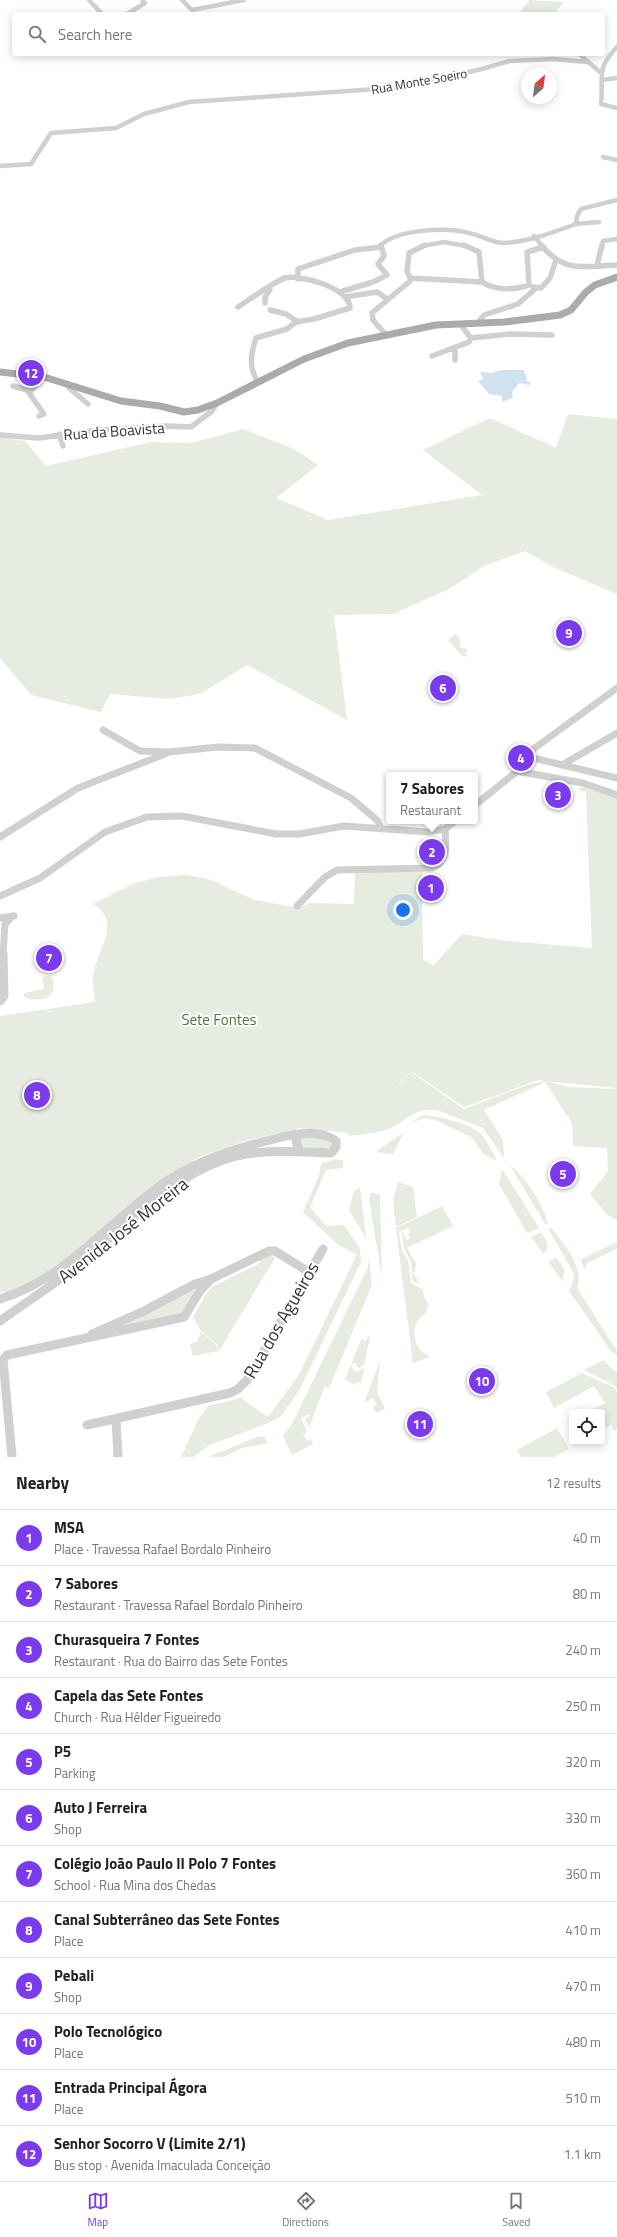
<!DOCTYPE html>
<meta charset="utf-8">
<style>
:root{--surface:#fff;--page:#f6f6f6;--text:#202124;--muted:#757577;--line:#e0e0e0;--accent:#7c3aed}
body{margin:0;font-family:"Titillium Web",sans-serif;background:var(--page);color:var(--text)}
.controls{position:absolute;right:12px;bottom:12px;display:grid;overflow:hidden;border-radius:4px;box-shadow:0 2px 10px #0003}
.controls button{width:36px;height:36px;display:grid;place-items:center;padding:0;border:0;border-bottom:1px solid var(--line);background:var(--surface);color:var(--text);font:20px sans-serif}
.compass{position:absolute;left:521px;top:68px;width:36px;height:36px;border-radius:50%;background:var(--surface);box-shadow:0 2px 10px #0003;rotate:28deg}
.you{position:absolute;left:403px;top:910px;width:14px;height:14px;margin:-10px;border:3px solid #fff;border-radius:50%;background:#1a73e8;box-shadow:0 0 0 6px #1a73e833}
.badge{display:grid;place-items:center;width:26px;height:26px;border-radius:50%;background:var(--accent);color:#fff;font-size:13px;font-weight:700}
.pin{position:absolute;translate:-50% -50%;border:2px solid #fff;box-shadow:0 1px 4px #0006}
.popup{position:absolute;left:386px;top:772px;width:92px;height:52px;box-sizing:border-box;display:grid;place-content:center;border-radius:4px;background:var(--surface);filter:drop-shadow(0 1px 3px #0005);font-size:13px;white-space:nowrap;color:var(--muted)}
.popup b{font-size:15px;color:var(--text)}
.popup::after{content:'';position:absolute;left:50%;top:100%;margin-left:-8px;border:8px solid transparent;border-top-color:var(--surface)}
.list{margin:0;padding:0;list-style:none}
h2{display:flex;justify-content:space-between;align-items:center;height:52px;margin:0;padding:0 16px;font-size:17px}
h2 small{font-size:13px;font-weight:400;color:var(--muted)}
.list li{display:grid;grid-template-columns:26px 1fr auto;gap:12px;align-items:center;box-sizing:border-box;height:56px;padding:0 16px;border-top:1px solid var(--line)}
.list b{display:block;font-size:15px;white-space:nowrap}
.list p{margin:0;font-size:13px;white-space:nowrap;color:var(--muted)}
.list em{font-size:13px;font-style:normal;color:var(--muted)}
.icon{flex:none;width:22px;height:22px;fill:none;stroke:currentColor;stroke-width:2;stroke-linecap:round;stroke-linejoin:round}
.map{position:relative;flex:none;width:617px;height:1457px;overflow:hidden}
.search{position:absolute;background:var(--surface);box-shadow:0 2px 10px #0003;left:12px;right:12px;top:12px;height:44px;display:flex;align-items:center;gap:10px;box-sizing:border-box;padding:0 14px;border-radius:4px;color:var(--muted);font-size:15px}
.sheet{height:724px;background:var(--surface)}
nav{display:flex;justify-content:space-around;align-items:center;box-sizing:border-box;height:56px;border-top:1px solid var(--line);background:var(--surface);font-size:11px;color:var(--muted)}
nav a{display:grid;justify-items:center;gap:2px}
nav .on{color:var(--accent)}
.map>svg:first-child{display:block}
.green{fill:#e6ecdf;fill-rule:evenodd}
.water{fill:#cfe2ee}
.lines{fill:none;stroke-linecap:round;stroke-linejoin:round}
.minor-far3{stroke:#d0d0d0;stroke-width:4.5}
.minor-far2{stroke:#d0d0d0;stroke-width:5.5}
.minor-far1{stroke:#d0d0d0;stroke-width:7}
.minor{stroke:#d0d0d0;stroke-width:9}
.major{stroke:#ababab;stroke-width:7}
.labels{text-anchor:middle;dominant-baseline:central;stroke-width:4;stroke-linejoin:round;paint-order:stroke}
.far-street-label{font-size:13px;fill:#333;stroke:#fff}
.street-label{font-size:15px;fill:#333;stroke:#fff}
.park-label{font-size:15px;fill:#56703f;stroke:#fff}
.near-street-label{font-size:18px;fill:#333;stroke:#fff}
</style>
<div class="map">
<svg width="617" height="1457" viewBox="0 0 617 1457">
<rect width="100%" height="100%" fill="#fff"/>
<path class="green" d="M530,0l34,2 -10,12h-36z
M568,414l49,5v175l-64,-27 -28,-16 -41,15 -35,23 -56,25 -59,1 13,105 -100,-55 -47,29 -32,5 -58,-5 -9,18 -70,-17 -31,-37v-221l25,4 21,25 105,-24 40,1 52,-14 51,20 24,16 -42,33 52,22 154,-25 -59,-45 67,-32 66,30z
M456,634l4,6v8l8,1 -2,4 2,4 -7,-2 -13,-15z
M587,787l30,10v291l-71,-7 22,6 49,2v131l-10,-5 -17,-21 18,-23 -1,-23 -34,-2 -1,-23 -27,-41 -61,28 19,30 1,18 -21,-30 -46,-18c-23,-2 -28,9 -46,18 -13,5 -30,7 -44,8l2,-3 -48,-5 -53,12 -49,17 -36,23 -93,76 -41,29 -15,7h-14v-276l95,-14c-1,-11 -4,-21 -1,-31 5,-24 28,-50 -1,-67l42,-21 24,-6 27,-2 22,4 47,21 44,8 10,-5 45,1 1,-33h67l1,89 11,5 28,-31 45,7 85,7 -6,-155 -9,-5zM411,1071l53,36 74,-27 7,1 -21,5 -60,23 -53,-37 -24,24z
M49,976l4,3 1,9c-4,13 -19,14 -30,9v-4l20,-4 -2,-12z
M424,1115c15,1 46,9 57,19 7,8 11,18 16,27l-13,-7 -13,-17 -38,-18 -8,-1 -16,5z
M404,1132l-11,22 -17,-2z
M304,1137l22,2 6,6 -7,5 -21,-3 -3,-3z
M336,1159l7,2v7l-17,2 -16,37 16,19 18,-1 16,24 1,13 -61,127 -18,26 -9,6 -63,24 -17,12h-12l18,-39 9,-12 33,-8 27,19 32,-44 57,-119 -19,-9 -35,-33 16,-36 2,-12z
M510,1165c18,15 31,36 38,58l-3,1z
M502,1169l37,59 -12,5 -28,-49z
M398,1182l15,5 4,30 -21,10 -3,-26z
M360,1188l6,50 -17,-28 5,-19z
M371,1192l9,3 2,82 -13,-78z
M442,1206l11,20 -46,22 10,18 -3,1 2,4 -3,1 7,13 -7,-4 -2,-20 -7,-12 -2,-16 3,-2 -2,3 4,6 3,-2 -2,-4 2,-1 -2,-5 -9,4 3,18 6,11 3,22 12,7 1,7 5,8 -3,5 1,2c-14,9 -16,21 -8,37l11,8 -17,6 -17,-135z
M550,1227c13,15 35,41 27,61l40,63v4l-6,-4 -42,-60 5,-13 -1,-6 -25,-44z
M541,1232c5,7 10,15 2,22l-12,-17z
M617,1242v7l-30,14 -2,6 -4,-7 1,-3z
M270,1255l5,3 -56,93 -3,-8 -15,-12 -8,-14 12,-22 7,-8 48,-24 1,-4z
M556,1257l9,13 -3,11 -13,-19z
M369,1258l3,27 -43,103 -4,-2 -16,41 -4,-8 4,-2 -1,-3 -7,4 6,14 -4,2 4,7 4,-2 2,5 -21,11 -9,-19 9,-12 76,-157z
M192,1288l4,5 -14,22 -56,12v-5z
M201,1332l14,11 3,8 -25,5 -3,-12 7,-2z
M368,1336l2,1 -6,28 -6,3 -3,-5 -4,2 4,7 9,-4 -3,15 -4,-1 -2,3 -10,-5 16,-41 5,2z
M603,1360l14,13v14l-33,-17z
M380,1361l-3,31 8,17 -9,4 -3,-6 4,-2 -4,-7 -9,5z
M582,1373l33,15 2,6v35l-2,2 -4,-6 -9,5v-18h-14l17,-9 -11,-17 -40,22 -8,-16z
M557,1428l12,21 -15,8h-33l-4,-7z
M259,1436l5,1 4,6 -26,5 -18,9h-16z"/>
<path class="water" d="M501,370h22l4,7 -1,4 4,1v3l-11,-2 -7,9 1,6 -11,4v-6l-13,-2 -11,-13 5,-2 -3,-7 12,1z"/>
<g class="lines">
<path class="minor-far3" d="M89,0l13,14
M182,0l10,10 52,-10
M127,14l18,-11 -3,-3
M617,47c-22,24 -13,27 -16,57l16,4
M579,54l21,18
M602,80l15,-2
M603,157l14,3
M0,166l31,-2 20,-31 65,-5 28,-14 45,-12 203,-14 86,-18 32,-9 43,-2 34,3
M576,224l23,-2
M534,236l8,10
M380,246c16,-17 67,-19 89,-13 12,2 23,10 35,10 24,-1 50,-11 72,-19l1,-8 4,-7 36,-9
M422,246l22,-4 22,4
M602,246l1,-5 14,-2"/>
<path class="minor-far2" d="M425,245l-16,8 -2,18 3,7 72,4
M464,245l15,7 3,30
M541,245c24,29 43,21 76,20
M597,266l5,-21
M298,279v-10l57,-19 26,-3
M482,282c13,9 33,8 47,3l-2,-33 17,-5
M533,287l8,1 9,-10 6,-18
M340,292l33,-10 14,-7 -9,-11 6,-8 -3,-11
M345,297l32,-5 9,6
M265,303v-6l5,-7
M238,307c11,-7 37,-26 47,-29 16,-4 65,10 65,30l-36,11 -18,3 -9,7 -31,9c-5,16 -8,29 2,44
M270,310l16,4 12,8
M478,323l6,-8 34,-11 18,-16
M385,334l-12,-14 -1,-7 38,-32v-3
M471,338l40,-4 41,1
M455,348v12
M432,356l37,-14 2,-4 -11,-14
M70,385l-1,3 19,16
M13,386l17,5
M39,416l5,-2 -15,-21 15,-16
M59,434l4,12
M0,435l39,3 59,-8 68,-4 25,1 21,-16 5,-8"/>
<path class="minor-far1" d="M103,730l37,21 29,1 49,-5 37,1 96,50 27,23 3,8
M529,757l88,21
M562,765l55,-32
M516,771l67,12 34,12
M475,805l40,-32 17,-23 85,-62
M0,837l78,-49 87,-34
M0,896l40,-18 65,-46 42,-15 35,-1 94,18h23l45,-8 84,6 17,-3 10,-8
M297,906l28,-29 12,-7 95,-2c17,-7 14,-23 13,-39
M0,918l14,-2
M3,954l2,-30 8,-8"/>
<path class="minor" d="M0,1001l4,-5 -1,-43
M300,1151l-4,-9 3,-6 4,-2
M0,1299c68,-21 110,-79 167,-118 33,-22 70,-33 107,-42 19,-5 45,-11 62,2v6l-5,6c-35,-1 -71,-5 -105,6 -57,19 -102,69 -147,105 -25,21 -53,38 -79,57
M92,1334l52,-23 51,-27 16,-5
M116,1420l2,37
M87,1425l143,-32 8,-4 9,-9 76,-131
M12,1457l-9,-97 4,-5 177,-38 16,-26 11,-12 58,-28h6l34,21"/>
<path class="major" d="M0,372l44,5 77,24 39,5 24,6 14,-2 19,-7 87,-44 44,-16 88,-18 69,-3 55,-7 11,-5 15,-18 9,-7 22,-8"/>
</g>
<g class="labels">
<g class="far-street-label">
<text transform="translate(419 81) rotate(-10)">Rua Monte Soeiro</text>
</g>
<g class="street-label">
<text transform="translate(114 431) rotate(-4)">Rua da Boavista</text>
</g>
<g class="park-label">
<text x="219" y="1019">Sete Fontes</text>
</g>
<g class="near-street-label">
<text transform="translate(123 1230) rotate(-38)">Avenida José Moreira</text>
<text transform="translate(281 1320) rotate(-60)">Rua dos Agueiros</text>
</g>
</g>
</svg>
<div class="controls">
<button><svg class="icon" aria-label="locate" viewBox="0 0 24 24"><circle cx="12" cy="12" r="6"/><path d="M12 2v4M12 18v4M2 12h4M18 12h4"/></svg></button>
</div>
<svg class="compass" viewBox="-18 -18 36 36"><path d="M0-13l5 13h-10z" fill="#e53935"/><path d="M0 13l5-13h-10z" fill="#757577"/></svg>
<div class="you"></div>
<div class="pin badge" style="left:431px;top:888px">1</div>
<div class="pin badge" style="left:432px;top:852px">2</div>
<div class="popup"><b>7 Sabores</b>Restaurant</div>
<div class="pin badge" style="left:558px;top:795px">3</div>
<div class="pin badge" style="left:521px;top:758px">4</div>
<div class="pin badge" style="left:563px;top:1174px">5</div>
<div class="pin badge" style="left:443px;top:688px">6</div>
<div class="pin badge" style="left:49px;top:958px">7</div>
<div class="pin badge" style="left:37px;top:1095px">8</div>
<div class="pin badge" style="left:569px;top:633px">9</div>
<div class="pin badge" style="left:482px;top:1381px">10</div>
<div class="pin badge" style="left:420px;top:1424px">11</div>
<div class="pin badge" style="left:31px;top:373px">12</div>
<div class="search"><svg class="icon" aria-label="search" viewBox="0 0 24 24"><circle cx="10" cy="10" r="6"/><path d="M15 15l6 6"/></svg>Search here</div>
</div>
<section class="sheet">
<h2>Nearby<small>12 results</small></h2>
<ul class="list">
<li><span class="badge">1</span><div><b>MSA</b><p>Place · Travessa Rafael Bordalo Pinheiro</p></div><em>40 m</em></li>
<li><span class="badge">2</span><div><b>7 Sabores</b><p>Restaurant · Travessa Rafael Bordalo Pinheiro</p></div><em>80 m</em></li>
<li><span class="badge">3</span><div><b>Churasqueira 7 Fontes</b><p>Restaurant · Rua do Bairro das Sete Fontes</p></div><em>240 m</em></li>
<li><span class="badge">4</span><div><b>Capela das Sete Fontes</b><p>Church · Rua Hélder Figueiredo</p></div><em>250 m</em></li>
<li><span class="badge">5</span><div><b>P5</b><p>Parking</p></div><em>320 m</em></li>
<li><span class="badge">6</span><div><b>Auto J Ferreira</b><p>Shop</p></div><em>330 m</em></li>
<li><span class="badge">7</span><div><b>Colégio João Paulo II Polo 7 Fontes</b><p>School · Rua Mina dos Chedas</p></div><em>360 m</em></li>
<li><span class="badge">8</span><div><b>Canal Subterrâneo das Sete Fontes</b><p>Place</p></div><em>410 m</em></li>
<li><span class="badge">9</span><div><b>Pebali</b><p>Shop</p></div><em>470 m</em></li>
<li><span class="badge">10</span><div><b>Polo Tecnológico</b><p>Place</p></div><em>480 m</em></li>
<li><span class="badge">11</span><div><b>Entrada Principal Ágora</b><p>Place</p></div><em>510 m</em></li>
<li><span class="badge">12</span><div><b>Senhor Socorro V (Limite 2/1)</b><p>Bus stop · Avenida Imaculada Conceição</p></div><em>1.1 km</em></li>
</ul>
</section>
<nav>
<a class="on"><svg class="icon" aria-label="map" viewBox="0 0 24 24"><path d="M3 6l6-2 6 2 6-2v14l-6 2-6-2-6 2zM9 4v14M15 6v14"/></svg>Map</a>
<a><svg class="icon" aria-label="directions" viewBox="0 0 24 24"><path d="M12 3l9 9-9 9-9-9zM9 14v-3h6M13 9l2 2-2 2"/></svg>Directions</a>
<a><svg class="icon" aria-label="saved" viewBox="0 0 24 24"><path d="M7 4h10v16l-5-4-5 4z"/></svg>Saved</a>
</nav>
